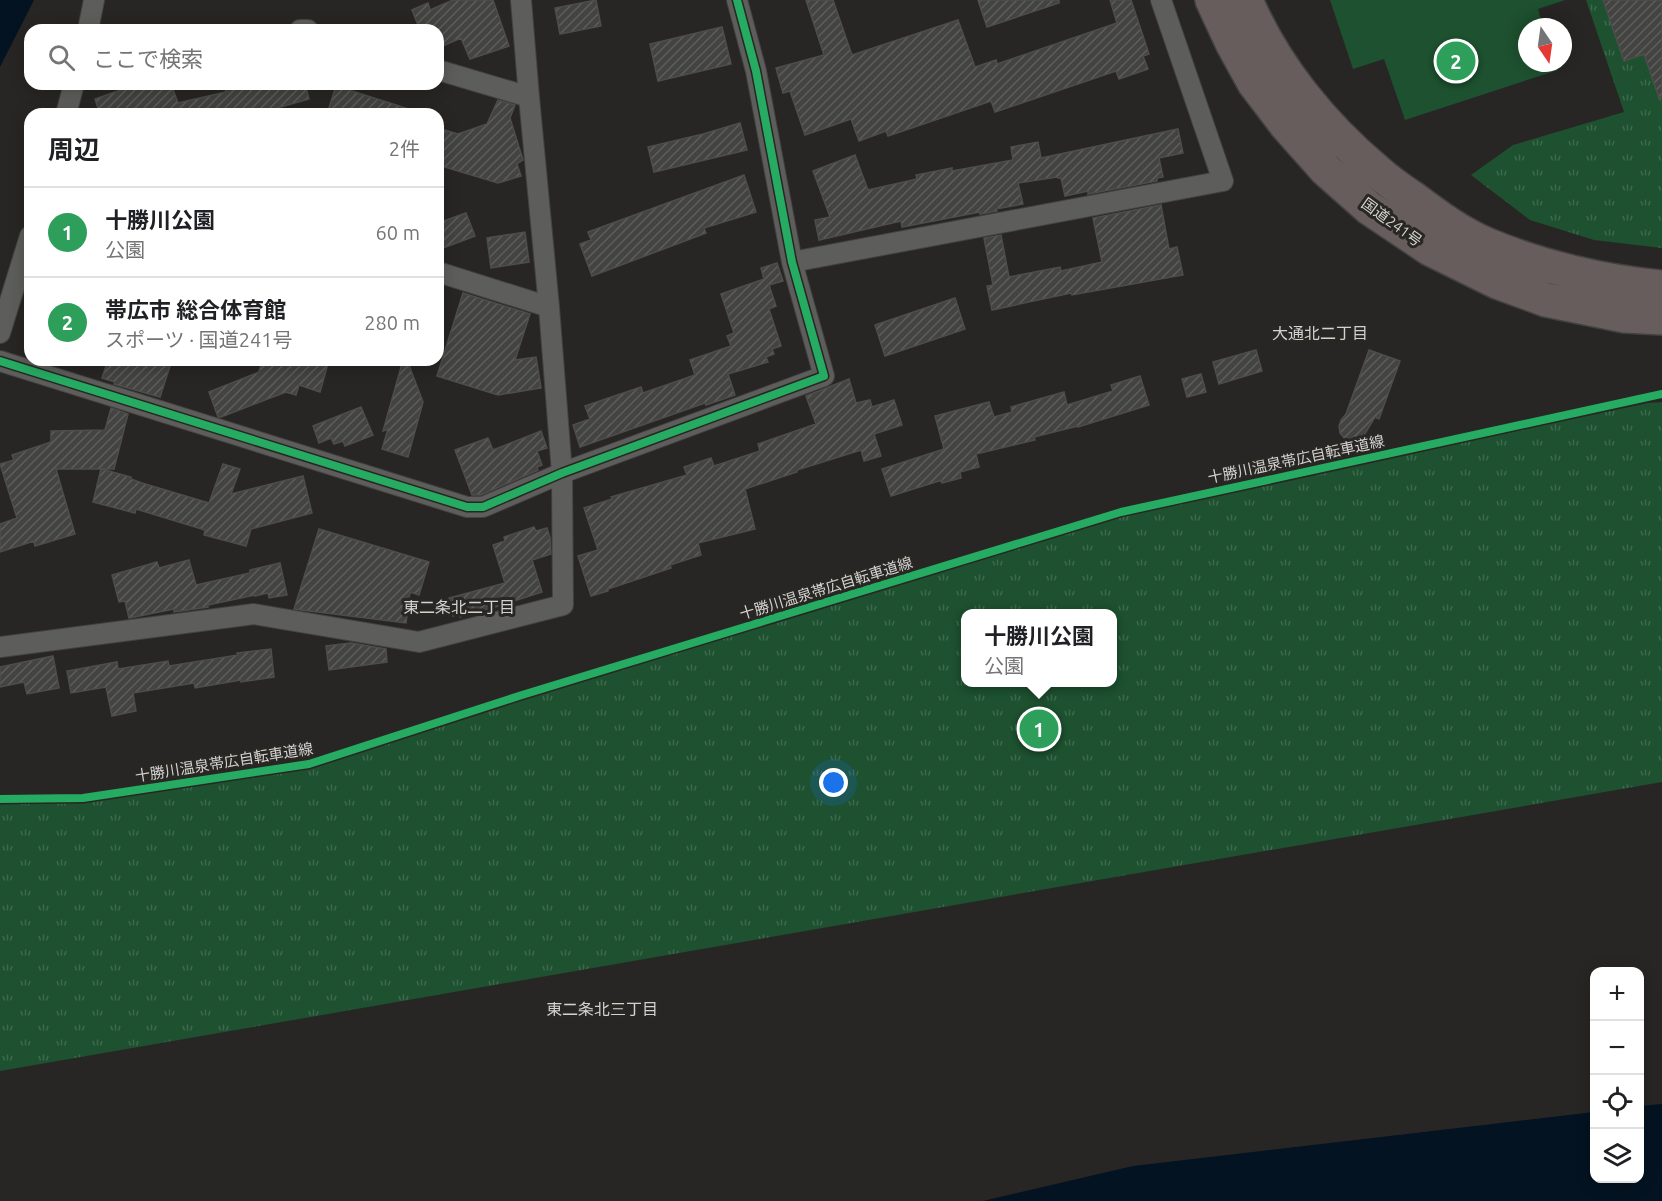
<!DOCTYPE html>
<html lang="ja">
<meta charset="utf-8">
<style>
:root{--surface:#fff;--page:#f6f6f6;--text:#202124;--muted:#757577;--line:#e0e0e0;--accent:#111827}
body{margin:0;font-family:Ubuntu,"Noto Sans JP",sans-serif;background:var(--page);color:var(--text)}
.controls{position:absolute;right:18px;bottom:18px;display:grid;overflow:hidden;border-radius:12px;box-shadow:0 3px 15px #0003}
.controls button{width:54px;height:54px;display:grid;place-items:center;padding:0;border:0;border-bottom:2px solid var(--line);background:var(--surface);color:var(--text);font:30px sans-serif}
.compass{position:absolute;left:1518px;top:18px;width:54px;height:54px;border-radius:50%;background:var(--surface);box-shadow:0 3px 15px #0003;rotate:167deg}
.you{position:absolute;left:834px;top:783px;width:21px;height:21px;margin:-15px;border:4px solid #fff;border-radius:50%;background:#1a73e8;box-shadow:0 0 0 9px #1a73e833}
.badge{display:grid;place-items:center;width:39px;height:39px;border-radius:50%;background:var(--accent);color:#fff;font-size:20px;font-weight:700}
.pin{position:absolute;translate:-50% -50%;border:3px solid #fff;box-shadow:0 2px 6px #0006}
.popup{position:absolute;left:961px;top:609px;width:156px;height:78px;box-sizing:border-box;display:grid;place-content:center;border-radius:12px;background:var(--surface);filter:drop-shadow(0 2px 4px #0005);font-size:20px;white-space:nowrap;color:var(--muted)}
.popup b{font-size:22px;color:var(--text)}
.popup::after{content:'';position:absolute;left:50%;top:100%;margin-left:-12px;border:12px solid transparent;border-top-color:var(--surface)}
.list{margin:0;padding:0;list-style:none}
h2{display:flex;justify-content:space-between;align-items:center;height:78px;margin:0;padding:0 24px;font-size:26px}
h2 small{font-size:20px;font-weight:400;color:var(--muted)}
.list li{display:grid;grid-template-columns:39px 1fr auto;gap:18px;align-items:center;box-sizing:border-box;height:90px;padding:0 24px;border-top:2px solid var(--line)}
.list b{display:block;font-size:22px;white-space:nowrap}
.list p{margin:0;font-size:20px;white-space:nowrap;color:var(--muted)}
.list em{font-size:20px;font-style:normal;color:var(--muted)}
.icon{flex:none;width:33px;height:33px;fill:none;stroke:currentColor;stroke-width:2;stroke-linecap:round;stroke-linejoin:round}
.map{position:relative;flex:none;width:1662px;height:1201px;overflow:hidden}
.search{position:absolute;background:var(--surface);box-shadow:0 3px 15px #0003;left:24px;top:24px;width:420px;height:66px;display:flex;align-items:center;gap:15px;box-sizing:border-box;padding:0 21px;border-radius:18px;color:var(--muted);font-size:22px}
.panel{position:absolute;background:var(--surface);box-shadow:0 3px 15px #0003;left:24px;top:108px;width:420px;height:258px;border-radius:18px}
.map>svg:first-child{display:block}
.park{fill:url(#park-tufts);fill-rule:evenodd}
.pitch{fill:#1d512f}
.water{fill:#041321}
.building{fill:url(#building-hatch);stroke:#4e4d4b;stroke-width:1.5}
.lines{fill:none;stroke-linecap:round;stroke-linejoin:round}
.street-casing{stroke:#434240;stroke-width:22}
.highway-casing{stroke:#434240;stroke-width:36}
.street{stroke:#5d5d5b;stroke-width:20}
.highway{stroke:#665d5c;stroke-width:33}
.cycleway-casing{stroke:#282723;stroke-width:11}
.cycleway{stroke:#26ab63;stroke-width:8}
.labels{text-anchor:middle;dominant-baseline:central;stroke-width:6;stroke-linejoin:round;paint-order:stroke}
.street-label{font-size:15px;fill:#d3d2d0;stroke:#282723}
.neighbourhood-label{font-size:16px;fill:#d3d2d0;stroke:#282723}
</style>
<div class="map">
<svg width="1662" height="1201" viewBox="0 0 1662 1201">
<defs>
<pattern id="park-tufts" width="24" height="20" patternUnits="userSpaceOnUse" patternTransform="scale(1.5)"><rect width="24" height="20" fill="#1d512f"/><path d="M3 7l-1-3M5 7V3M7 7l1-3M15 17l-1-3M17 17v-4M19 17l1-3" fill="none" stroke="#3d694c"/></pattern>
<pattern id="building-hatch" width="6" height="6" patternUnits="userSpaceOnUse" patternTransform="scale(1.5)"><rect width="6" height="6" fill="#434341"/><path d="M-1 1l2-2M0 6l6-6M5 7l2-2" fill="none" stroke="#5d5d5b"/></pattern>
</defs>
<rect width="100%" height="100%" fill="#272624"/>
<path class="park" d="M1586,0h76v248l-68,-8 -64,-20 -59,-45 42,-30 111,-33z
M1662,402v380l-1662,289v-272l83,-1 226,-34 213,-69 599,-183 527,-109zM966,614h146v68h-146z"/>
<path class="pitch" d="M1330,0h235l-27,9 5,18h-16v36h28l3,7 -153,50 -21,-61 -31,10z"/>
<path class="water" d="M0,0h34l-34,67z
M1662,1104v97h-679l150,-35 461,-54v66h46v-72z"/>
<path class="building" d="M453,0h40l16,46 -39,13 -9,-21 -23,10v-18h-18l-8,-20 16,-7 2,7z
M596,0l5,26 -41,8 -5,-26z
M806,0h27l19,55 106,-35 17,47 21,-7 1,4 120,-41 -7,-23h21l18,54 -6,2 5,13 -29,10 -3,-8 -121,41 -4,-11 -103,35 -2,-5 -27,10 -8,-22 -46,16 -15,-44 -7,2 -7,-25 48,-13z
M978,0h81v3l-72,24z
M1603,0h59v97l-3,1 -15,-44 -20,7z
M722,27l9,37 -73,17 -8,-37z
M122,84h49l7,19 48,-11 -2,-8h81l4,15 -53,15h-156l-5,-15 29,-10z
M336,86l76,24 -1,4h-84z
M498,100l17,5 -5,13 13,42 -6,4 4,12 -23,7 -60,-18v-37l20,6 29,-10z
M740,123l7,27 -93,22 -6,-25 55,-13z
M1178,129l5,24 -24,5 4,19 -6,1v3l-69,13v-3l-23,5 -4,-18h-3l-1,-1 -39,6 5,21 -27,5 1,2 -17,3v-2l-78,15 -1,-6 -82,19 -4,-20 15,-3 -17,-46 42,-16 13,35 49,-11 -1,-4 36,-7v3l61,-11 -2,-13 27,-5 3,16z
M744,175l12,37 -52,16 2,5 -114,43 -12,-32 11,-4 -3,-8z
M1161,205l8,44 8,-2 6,28 -95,17 -16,3 -1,-2 -79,17 -5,-24 6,-1 -9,-47 17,-3 8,42 51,-10 1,4 41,-9 -9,-44z
M466,213l9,23 -37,14v-27z
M525,232l4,30 -38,6 -4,-30z
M777,263l6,18 -14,4 7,21 -7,3 12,37 -9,3 2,5 -8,3 2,5 -40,12 7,21 -29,10 -1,-2 -125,44 -7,-22 17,-6 -5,-13 56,-19 2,6 52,-18 -5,-15 41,-14 -4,-10 7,-3 -13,-39 43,-15 -3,-11z
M463,293l67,21 -15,46 21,-3 5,31 -43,7 -61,-19z
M955,298l10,31 -80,27 -10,-31z
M1256,350l6,21 -43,13 -6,-22z
M1369,350l31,11 -21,58 -4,-2 -12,20 -6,3 -7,1 -6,-3 -4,-5 -1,-7 2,-6 5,-6z
M108,360h64l-12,37 -46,-13 1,-2 -13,-4z
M262,360h67l-9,32 -21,-7 -3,10 -10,-3 -65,25h-3l-9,-25 50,-20z
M403,360h4l16,42 -15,55 -26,-8 6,-20 -5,2z
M1201,374l5,18 -19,5 -5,-18z
M1140,376l9,29 -71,22v-1l-44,11 1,3 -59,14 3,13 -19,5 1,6 -19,5v-3l-51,16 -9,-27 62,-20 -9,-33 54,-14 5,15 18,-5 -1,-5 53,-15 3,13 46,-14 -2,-6z
M849,379l7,24 14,-3 2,7 22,-7 8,25 -28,9 7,22 -17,5 -3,-11 -64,20v2l-52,17 10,40 -57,14 3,12 -31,10 1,3 -63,21v2l-17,5 -13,-40 20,-6 -14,-42 28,-9 -1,-2 76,-22 -3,-8 27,-9 3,8 46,-15 -2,-7 58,-20 -10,-28z
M361,407l12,28 -28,11 -2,-5 -9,3 -3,-6 -12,5 -6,-17z
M111,408l17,6 -14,55h-58l19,65 -40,12 -1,-5 -34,11v-28l17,-6 -17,-54 14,-4 -2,-5 39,-13v-11l54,-1z
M541,431l6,17 -10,3 5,14 -5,2 1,3 -57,25h-9l-17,-45 33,-12 5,12z
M223,464l17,5 -9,25 72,-18 9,37 -61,16 -5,17 -42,-11 1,-5 -69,-21 -1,4 -42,-11 8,-33 30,8v2l11,4 67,20z
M534,527l2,4 11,-3 3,10 1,16 -19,6 10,32 -62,20 -20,5v-3l-7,2 -4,-18 56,-15 -12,-38 12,-4 -1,-4z
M319,529l110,33 -10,33 -9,-3 -4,31 -112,-14z
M189,560l7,25 54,-12v-3l30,-7 7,32 -18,3 -1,-5 -13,3v-1l-47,10v2l-34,5v-3l-45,9 -4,-17 -6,1 -7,-27 45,-13 2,6z
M351,643l35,6 1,13 -58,8 -3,-24z
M271,649l3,28 -33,5v-2l-46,8 -1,-5 -61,10 3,18 -24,5 -6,-29 -35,6 -4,-22 50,-9 1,7 50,-8 1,5 69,-11 -1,-2z
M53,656l6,32 -32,6 -3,-12 -24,5v-20z"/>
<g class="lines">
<defs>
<path id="street" d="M88,30l6,-30
M300,30h8
M438,70l91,27
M66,114l8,-30
M792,262l431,-81 -62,-181
M438,272l111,35
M0,333l30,-97
M0,361l467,146h16l79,-34 262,-97 -32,-114 -36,-191 -19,-71
M0,647l254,-33 165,28 144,-37 -1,-132 -13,-166 -20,-210 -8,-97"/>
<path id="highway" d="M1212,0l20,43 22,40 32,42 40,45 43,38 61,41 67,33 49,18 79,16 37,2
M1246,0c28,66 76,125 131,171 11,10 24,19 36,27 24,18 47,35 73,46 54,23 119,38 176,43"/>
</defs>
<use href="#street" class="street-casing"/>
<use href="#highway" class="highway-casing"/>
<use href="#street" class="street"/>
<use href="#highway" class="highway"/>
<defs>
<path id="cycleway" d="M0,361l467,146h16l79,-34 262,-97 -32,-114 -36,-191 -19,-71
M0,799l83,-1 226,-34 213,-69 599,-183 541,-118"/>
</defs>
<use href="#cycleway" class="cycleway-casing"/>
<use href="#cycleway" class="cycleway"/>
</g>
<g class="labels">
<g class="street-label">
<text transform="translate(1392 222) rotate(36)">国道241号</text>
<text transform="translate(1296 459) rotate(-12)">十勝川温泉帯広自転車道線</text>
<text transform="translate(826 588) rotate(-17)">十勝川温泉帯広自転車道線</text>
<text transform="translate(224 762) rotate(-9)">十勝川温泉帯広自転車道線</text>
</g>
<g class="neighbourhood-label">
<text x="1320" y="333">大通北二丁目</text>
<text x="459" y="607">東二条北二丁目</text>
<text x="602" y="1009">東二条北三丁目</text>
</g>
</g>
</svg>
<div class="controls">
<button>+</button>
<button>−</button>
<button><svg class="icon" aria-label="locate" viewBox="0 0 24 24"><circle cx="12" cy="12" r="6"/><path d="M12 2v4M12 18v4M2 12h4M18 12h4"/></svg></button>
<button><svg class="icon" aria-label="layers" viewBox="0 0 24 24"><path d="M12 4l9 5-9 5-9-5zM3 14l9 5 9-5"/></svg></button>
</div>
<svg class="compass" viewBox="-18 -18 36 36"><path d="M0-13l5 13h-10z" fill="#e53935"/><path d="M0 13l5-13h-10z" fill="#757577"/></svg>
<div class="you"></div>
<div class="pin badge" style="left:1039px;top:729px;background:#2e9e5b">1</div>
<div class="popup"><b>十勝川公園</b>公園</div>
<div class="pin badge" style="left:1456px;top:61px;background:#2e9e5b">2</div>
<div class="search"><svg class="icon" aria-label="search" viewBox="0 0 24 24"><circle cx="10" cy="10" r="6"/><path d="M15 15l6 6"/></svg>ここで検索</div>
<section class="panel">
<h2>周辺<small>2件</small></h2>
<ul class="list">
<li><span class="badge" style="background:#2e9e5b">1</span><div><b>十勝川公園</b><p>公園</p></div><em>60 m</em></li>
<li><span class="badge" style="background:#2e9e5b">2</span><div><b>帯広市 総合体育館</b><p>スポーツ · 国道241号</p></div><em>280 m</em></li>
</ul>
</section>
</div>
